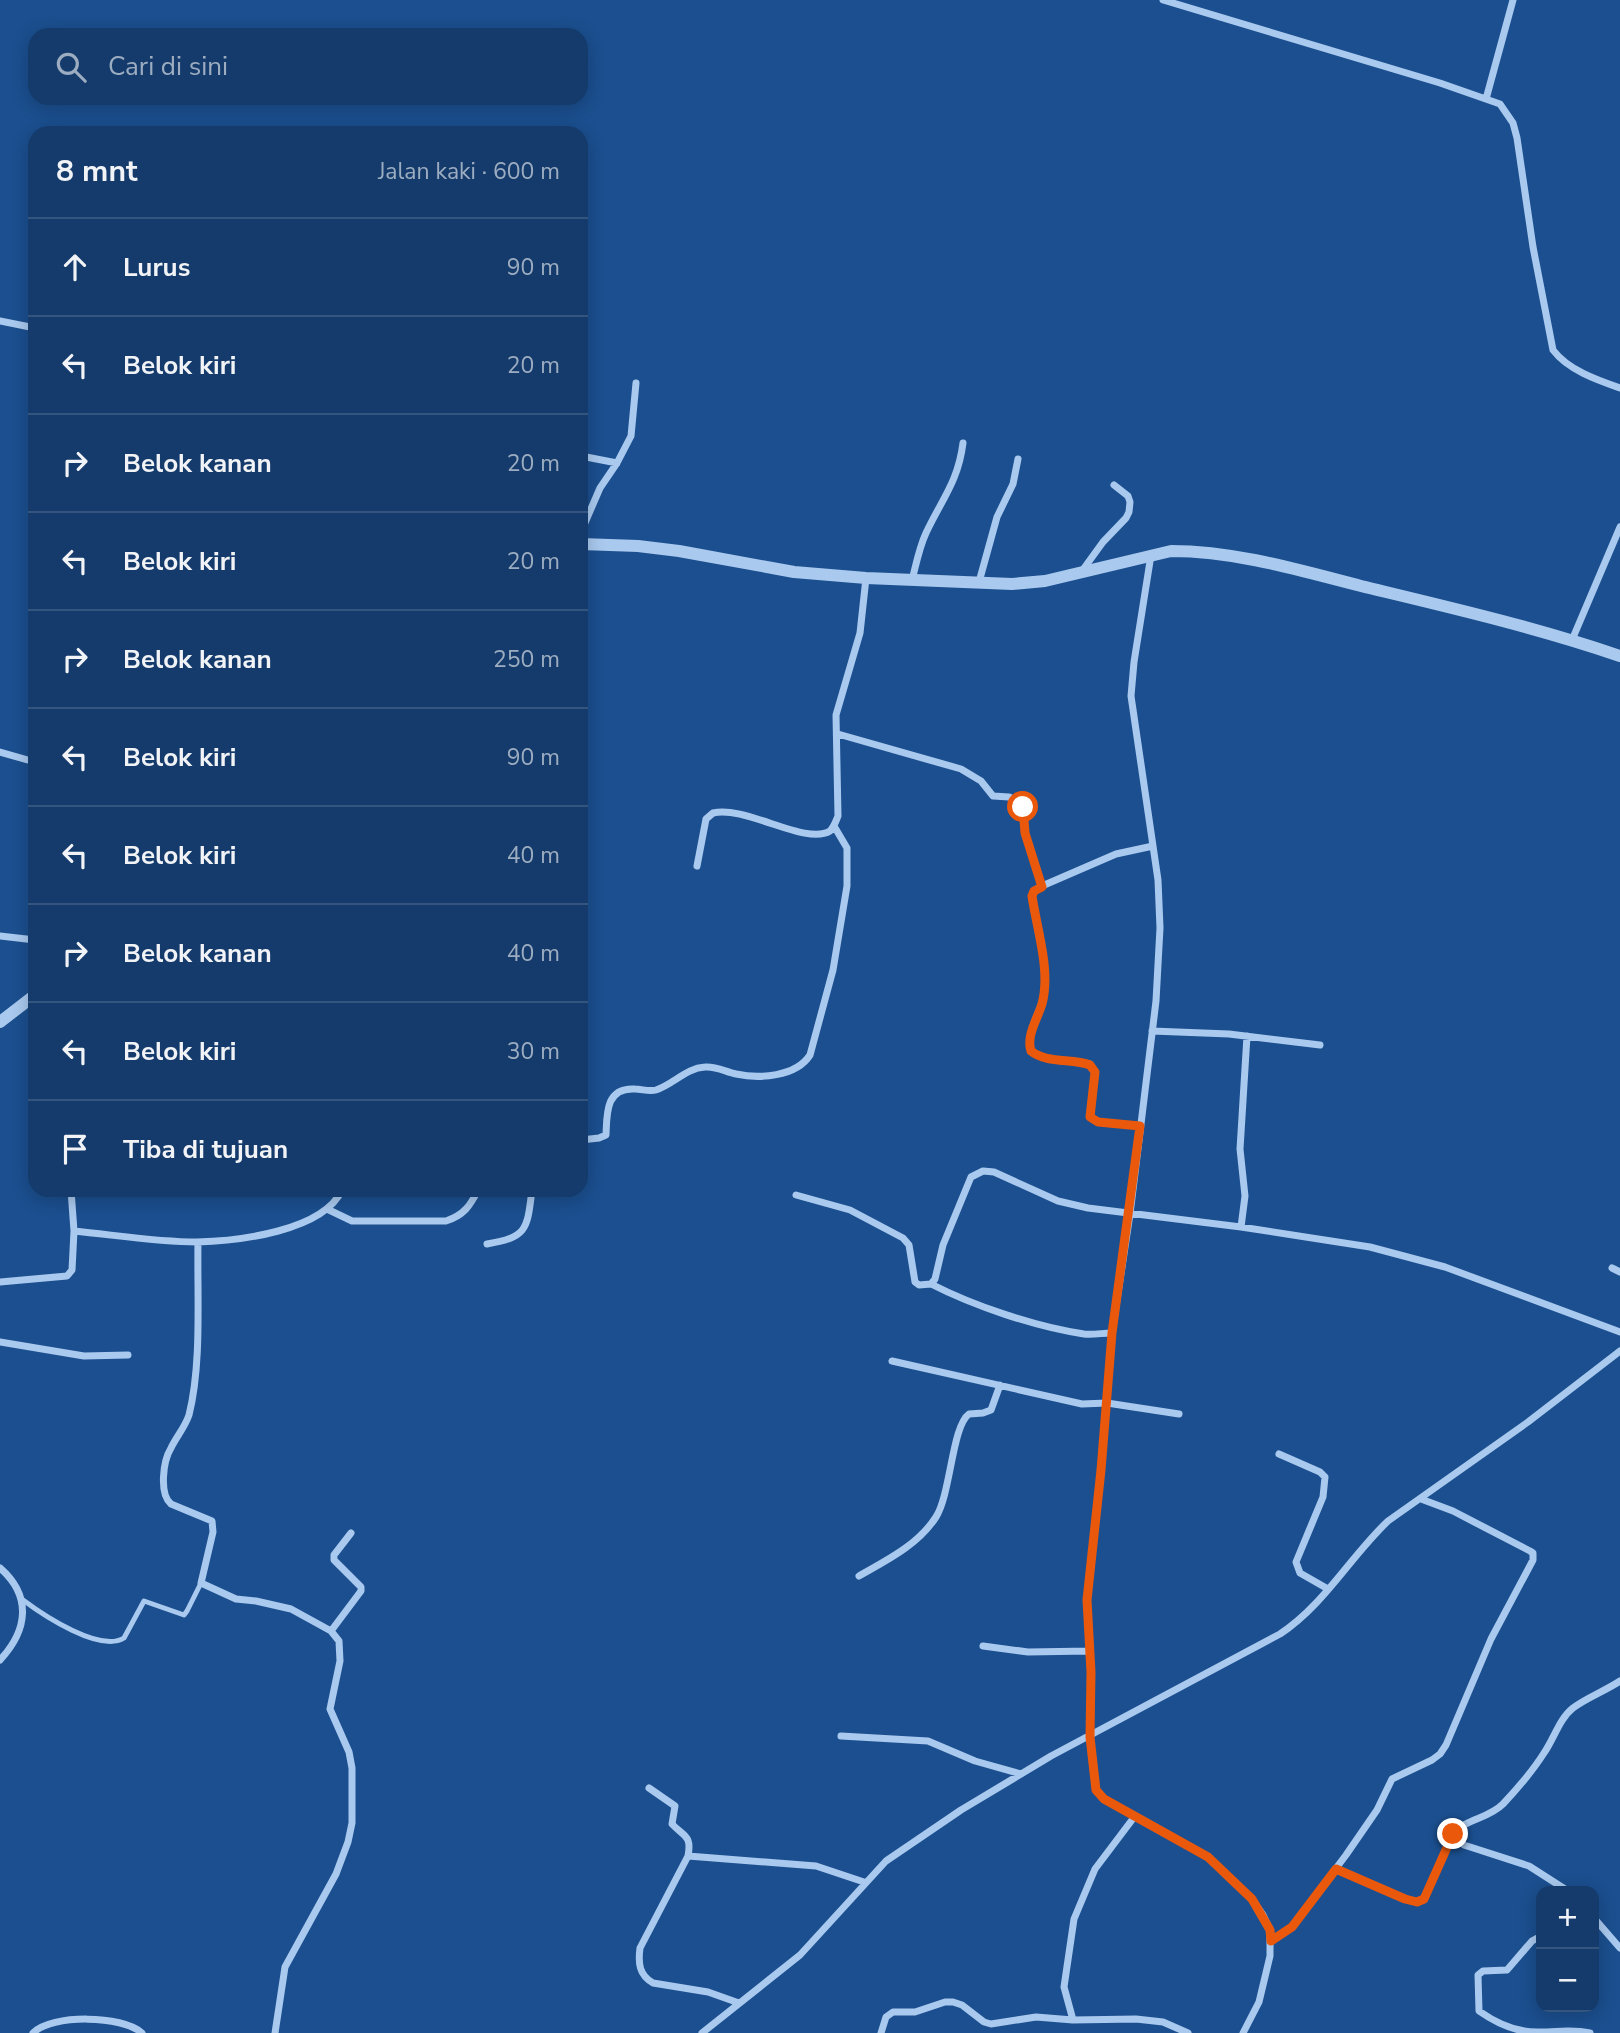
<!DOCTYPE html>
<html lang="id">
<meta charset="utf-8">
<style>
:root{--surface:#143b6b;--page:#1d4271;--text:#f1f3f6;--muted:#9dadc1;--line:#33557e}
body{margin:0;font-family:"Nunito Sans",sans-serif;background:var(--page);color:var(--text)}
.controls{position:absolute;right:21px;bottom:21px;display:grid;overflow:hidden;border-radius:14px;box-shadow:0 4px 18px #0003}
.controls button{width:63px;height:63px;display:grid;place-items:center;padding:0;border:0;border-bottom:2px solid var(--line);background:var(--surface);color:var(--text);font:35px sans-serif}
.stop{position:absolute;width:21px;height:21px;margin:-16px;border:5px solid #ea580c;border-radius:50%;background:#fff}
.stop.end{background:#ea580c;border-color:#fff;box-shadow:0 2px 7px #0008}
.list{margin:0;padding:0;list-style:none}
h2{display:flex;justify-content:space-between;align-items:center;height:91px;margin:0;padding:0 28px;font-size:30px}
h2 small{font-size:23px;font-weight:400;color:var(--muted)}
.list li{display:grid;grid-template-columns:46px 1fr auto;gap:21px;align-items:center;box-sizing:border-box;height:98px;padding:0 28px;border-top:2px solid var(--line)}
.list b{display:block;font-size:26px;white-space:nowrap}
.list em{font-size:23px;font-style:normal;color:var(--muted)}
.icon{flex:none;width:38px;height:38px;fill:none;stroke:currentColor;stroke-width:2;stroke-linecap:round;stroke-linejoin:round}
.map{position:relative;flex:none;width:1620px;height:2033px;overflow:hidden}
.search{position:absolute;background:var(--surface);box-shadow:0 4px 18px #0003;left:28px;top:28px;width:560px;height:77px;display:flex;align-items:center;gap:18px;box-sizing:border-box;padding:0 24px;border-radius:21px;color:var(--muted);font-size:26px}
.panel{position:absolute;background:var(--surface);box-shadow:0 4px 18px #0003;left:28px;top:126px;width:560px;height:1071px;border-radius:21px}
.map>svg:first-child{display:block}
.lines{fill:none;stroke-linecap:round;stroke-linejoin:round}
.service{stroke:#a9c9ee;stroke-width:5}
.minor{stroke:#a9c9ee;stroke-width:7}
.tertiary{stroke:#a9c9ee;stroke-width:12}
.route{stroke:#ea580c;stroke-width:9}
</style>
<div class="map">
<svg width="1620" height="2033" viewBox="0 0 1620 2033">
<rect width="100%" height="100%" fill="#1b4f8f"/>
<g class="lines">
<path class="service" d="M23,1600c20,15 77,53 101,38l20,-37 40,14 3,-4 14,-28"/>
<path class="minor" d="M1163,0l277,83 60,21 13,19 4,15 16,109 20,103c15,20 44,30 67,38
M1486,99l27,-99
M0,321l35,7
M581,456l36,7
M581,532l19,-44 17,-25 14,-27 5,-53
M1151,555l-17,107 -3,34 27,184 2,48 -4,73 -26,213 -18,119 -11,137 -14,130 4,72 -1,64 6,54 8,9 104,58 44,42 11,16 7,15v26l-11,46 -16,31
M1082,571l21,-29 23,-24 3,-6 1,-10 -2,-6 -14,-11
M912,580c4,-15 7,-32 14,-47 16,-34 32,-51 37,-90
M979,582l18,-65 16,-33 5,-25
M1572,640l48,-113
M838,734l123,35 20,12 12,15 16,1 12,6 4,30 17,53
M0,752l35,10
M697,866l9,-47 7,-6c32,-8 93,33 117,18 4,-4 6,-10 8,-15l-2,-101 24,-82 6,-55
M0,936l35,4
M1152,1031l77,3 91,11
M1140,1126l-42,-4 -8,-5 5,-45 -5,-8c-18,-6 -43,0 -59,-13 -6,-19 10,-38 13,-57 4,-29 -7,-68 -12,-98l2,-5 8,-5 74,-32 37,-8
M581,1140l18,-2 7,-3c1,-20 -1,-48 29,-46 7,0 14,3 21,1 18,-6 30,-22 49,-23 11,-1 21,5 31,7 23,5 60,3 74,-19l23,-85 14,-84v-38l-13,-22
M71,1190l3,41c41,4 82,11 123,11 42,-1 126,-11 145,-52
M796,1195l54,15 53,28 6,7 6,37 4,3 12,-1 4,-5 8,-34 28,-68 12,-6 11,1 64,29 30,7 153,19 129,20 75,20 175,65
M329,1210l23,11h94c18,-6 24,-15 32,-31
M1241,1227l4,-31 -5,-47 7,-113
M198,1242c-1,54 4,121 -9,173 -4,12 -12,21 -18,33 -8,13 -12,46 0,56l41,17 1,11 -12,51 35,16 20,2 35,8 40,22 8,10 1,20 -10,48 19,43 3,16v55l-4,19 -12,32 -51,93 -10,66
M487,1244c41,-7 40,-15 45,-54
M1612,1268l8,4
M0,1282l67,-6 5,-6 2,-39
M931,1284c43,22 105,43 153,50 9,1 19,-1 28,-1
M0,1342l84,14 44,-1
M892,1361l190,43 25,-1 72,11
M1279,1454l41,18 5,5 -2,20 -27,65 4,11 28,16
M0,1568c32,28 28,62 0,92
M859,1576c28,-16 59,-31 77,-59 15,-24 16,-91 33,-103l14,-1 8,-3 9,-25
M331,1631l30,-40v-4l-27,-27v-5l17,-22
M983,1646l45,6 62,-1
M841,1736l87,5 47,20 46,13
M649,1788l26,18 -3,18c12,13 20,11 16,32l-48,92c-2,15 -1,27 13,35l55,9 31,11
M1453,1834l11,11 65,21 39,25
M688,1856l128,10 48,16
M1336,1869l69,30 12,3 7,-3 29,-65c14,-16 35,-15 50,-30 15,-16 29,-32 41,-51 10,-14 15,-34 29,-45 13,-10 32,-17 47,-27
M1594,1918l26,30
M1541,1936l-9,5 -25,29 -24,1 -5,4 1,36c17,12 38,22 61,21 18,0 32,-3 50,1
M1271,1941l21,-14 54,-72 31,-45 15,-31 40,-19 8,-6 6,-9 45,-106 42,-79v-7l-3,-2 -77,-40 -32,-12
M1073,2020l-9,-33 10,-68 21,-50 40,-53
M33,2033c19,-19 89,-18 109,0
M702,2033l98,-78 86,-94 75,-51 90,-54 229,-122c44,-29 70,-77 108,-113l140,-99 92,-71
M881,2033l5,-16 7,-5h22l30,-10h8l9,3 22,17 7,2 45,-7 37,3 63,-1 27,3 25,11"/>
<path class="tertiary" d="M581,544l57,2 41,5 115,21 72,6 146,6 33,-3 126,-30c64,0 128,19 190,35 87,21 174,41 259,70
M0,1022l35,-27"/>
</g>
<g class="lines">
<path class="route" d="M1023,807l2,26 17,54 -8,4 -2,5c5,34 19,75 10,108 -5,16 -16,32 -11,47 16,13 41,7 59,14l5,7 -5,45 8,5 42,4 -28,207 -11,137 -14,130 4,72 -1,65 6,53 8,9 104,58 44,42 18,31 1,11 21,-14 44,-58 69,30 12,3 7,-3 29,-65"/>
</g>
</svg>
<div class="controls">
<button>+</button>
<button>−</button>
</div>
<div class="stop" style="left:1023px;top:807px"></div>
<div class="stop end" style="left:1453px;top:1834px"></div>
<div class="search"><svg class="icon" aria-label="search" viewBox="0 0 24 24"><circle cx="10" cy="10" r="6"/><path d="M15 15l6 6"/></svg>Cari di sini</div>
<section class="panel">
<h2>8 mnt<small>Jalan kaki · 600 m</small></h2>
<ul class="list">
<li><svg class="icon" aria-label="ahead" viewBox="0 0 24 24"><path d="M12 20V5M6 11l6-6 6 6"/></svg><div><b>Lurus</b></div><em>90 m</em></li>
<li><svg class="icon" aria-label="left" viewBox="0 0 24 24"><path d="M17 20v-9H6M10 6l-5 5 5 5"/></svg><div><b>Belok kiri</b></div><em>20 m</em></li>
<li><svg class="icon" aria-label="right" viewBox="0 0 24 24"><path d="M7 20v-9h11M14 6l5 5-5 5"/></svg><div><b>Belok kanan</b></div><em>20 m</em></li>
<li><svg class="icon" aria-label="left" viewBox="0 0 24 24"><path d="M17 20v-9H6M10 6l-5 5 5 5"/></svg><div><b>Belok kiri</b></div><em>20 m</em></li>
<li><svg class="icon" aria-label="right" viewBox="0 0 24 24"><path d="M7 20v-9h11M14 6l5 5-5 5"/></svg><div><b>Belok kanan</b></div><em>250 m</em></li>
<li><svg class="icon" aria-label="left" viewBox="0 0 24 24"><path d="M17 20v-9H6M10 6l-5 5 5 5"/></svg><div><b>Belok kiri</b></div><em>90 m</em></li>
<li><svg class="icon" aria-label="left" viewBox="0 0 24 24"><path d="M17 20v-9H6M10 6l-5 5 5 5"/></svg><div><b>Belok kiri</b></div><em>40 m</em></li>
<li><svg class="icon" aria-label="right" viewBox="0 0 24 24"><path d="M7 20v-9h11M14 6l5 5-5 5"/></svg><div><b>Belok kanan</b></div><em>40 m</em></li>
<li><svg class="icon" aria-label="left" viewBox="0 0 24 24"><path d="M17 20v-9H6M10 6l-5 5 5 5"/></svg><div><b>Belok kiri</b></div><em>30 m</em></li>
<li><svg class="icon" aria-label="arrive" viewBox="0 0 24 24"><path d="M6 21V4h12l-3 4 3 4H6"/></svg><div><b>Tiba di tujuan</b></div></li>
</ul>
</section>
</div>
